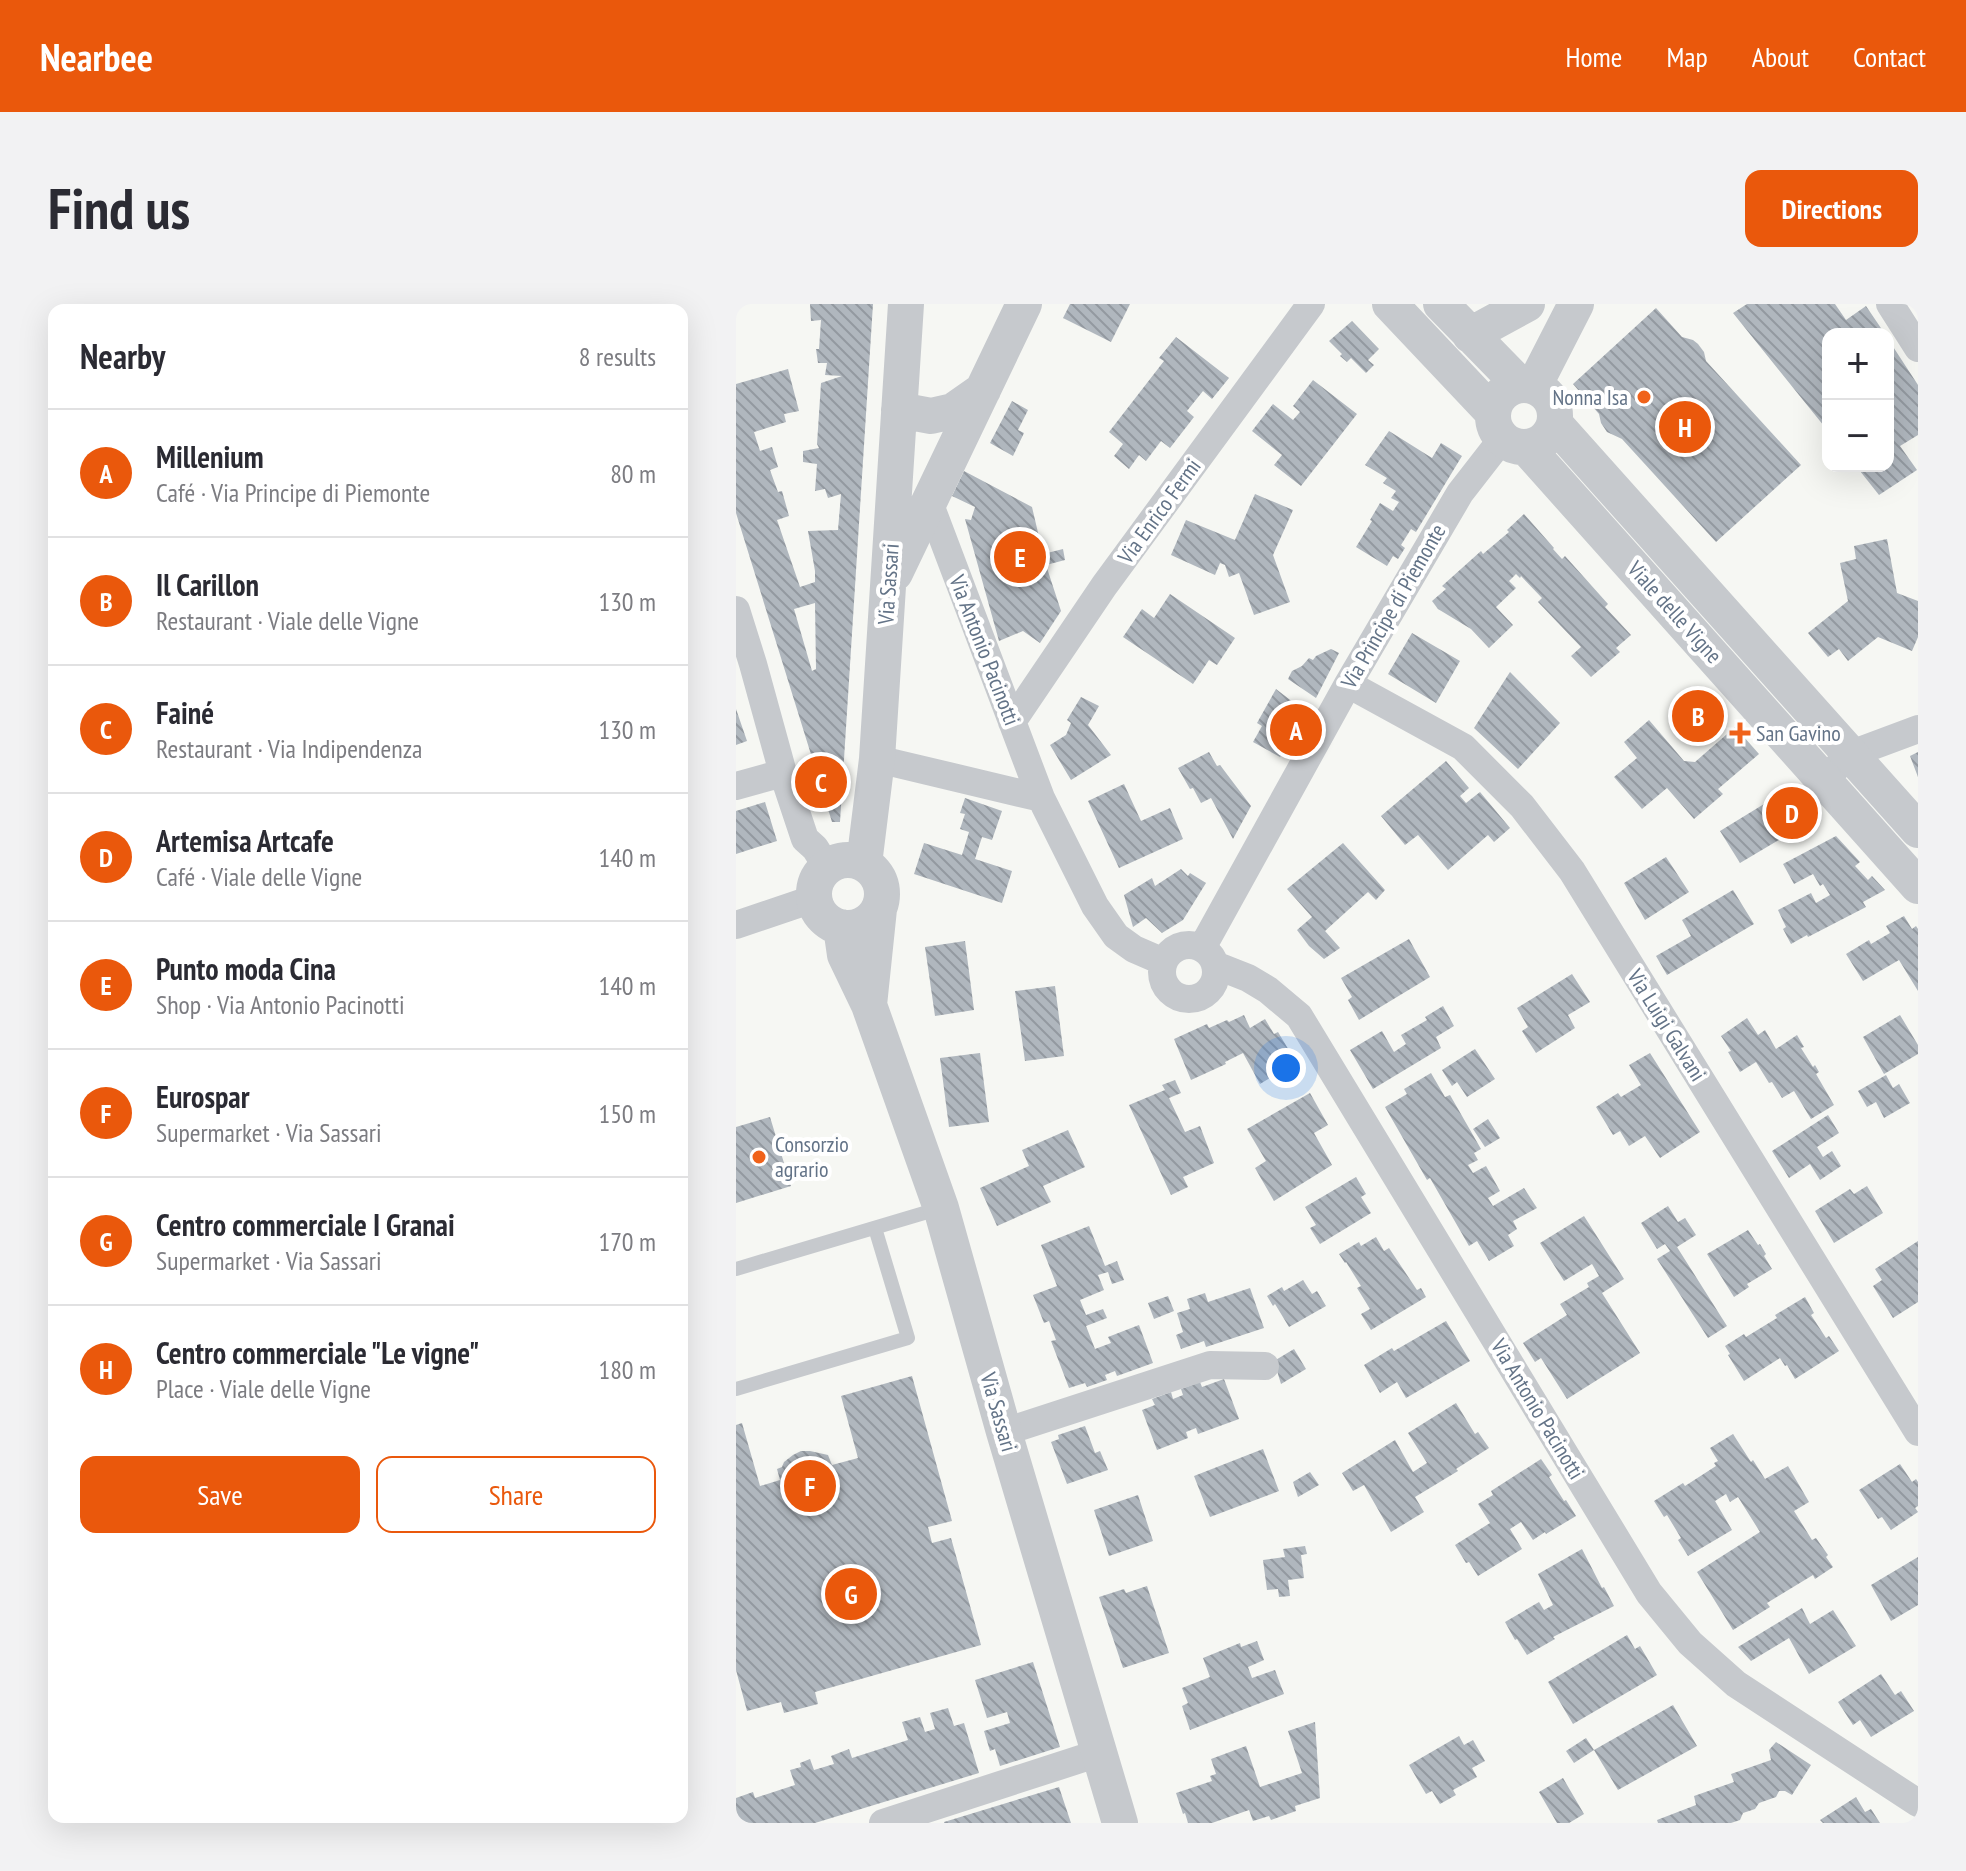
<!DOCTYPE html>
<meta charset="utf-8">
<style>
:root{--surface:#fff;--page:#f2f2f3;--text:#2b2b33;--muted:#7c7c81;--line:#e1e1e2;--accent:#ea580c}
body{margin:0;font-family:"PT Sans Narrow",sans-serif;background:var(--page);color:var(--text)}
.controls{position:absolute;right:24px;top:24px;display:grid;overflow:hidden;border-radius:16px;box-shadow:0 8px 32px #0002}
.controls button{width:72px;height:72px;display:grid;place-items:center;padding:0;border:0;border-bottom:2px solid var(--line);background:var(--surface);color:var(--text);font:40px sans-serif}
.you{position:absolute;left:550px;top:764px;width:28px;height:28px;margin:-20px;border:6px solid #fff;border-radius:50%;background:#1a73e8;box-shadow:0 0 0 12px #1a73e833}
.badge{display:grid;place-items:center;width:52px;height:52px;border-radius:50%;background:var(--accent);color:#fff;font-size:26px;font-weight:700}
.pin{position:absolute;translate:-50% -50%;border:4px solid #fff;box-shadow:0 2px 8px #0006}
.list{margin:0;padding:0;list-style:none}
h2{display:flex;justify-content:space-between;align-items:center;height:104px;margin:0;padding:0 32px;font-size:34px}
h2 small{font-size:26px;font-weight:400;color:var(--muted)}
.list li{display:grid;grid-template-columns:52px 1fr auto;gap:24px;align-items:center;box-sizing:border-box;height:128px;padding:0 32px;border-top:2px solid var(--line)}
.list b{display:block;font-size:30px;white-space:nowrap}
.list p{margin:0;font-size:26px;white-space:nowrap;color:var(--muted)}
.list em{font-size:26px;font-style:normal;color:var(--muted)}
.actions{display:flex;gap:16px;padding:24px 32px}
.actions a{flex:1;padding:18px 0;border:2px solid var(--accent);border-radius:16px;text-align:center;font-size:28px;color:var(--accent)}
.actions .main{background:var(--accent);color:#fff}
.map{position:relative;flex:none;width:1182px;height:1519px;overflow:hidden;border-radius:16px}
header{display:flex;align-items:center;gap:48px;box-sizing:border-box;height:112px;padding:0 40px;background:var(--accent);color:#fff}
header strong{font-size:38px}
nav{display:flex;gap:44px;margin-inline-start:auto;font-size:28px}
.intro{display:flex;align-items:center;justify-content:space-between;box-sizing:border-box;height:192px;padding:0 48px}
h1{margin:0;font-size:56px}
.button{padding:20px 36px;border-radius:16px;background:var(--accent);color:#fff;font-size:28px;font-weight:700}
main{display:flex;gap:48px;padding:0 48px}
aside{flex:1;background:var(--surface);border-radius:16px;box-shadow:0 8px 32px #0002}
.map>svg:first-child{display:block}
.building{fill:url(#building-back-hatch);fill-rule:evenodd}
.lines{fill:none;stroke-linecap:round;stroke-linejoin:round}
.service{stroke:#c6c9cd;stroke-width:14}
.minor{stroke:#c6c9cd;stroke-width:28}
.tertiary{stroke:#c6c9cd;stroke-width:36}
.poi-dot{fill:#f0621a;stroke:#fff;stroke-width:3}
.labels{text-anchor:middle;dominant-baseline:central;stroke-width:8;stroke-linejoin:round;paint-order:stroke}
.poi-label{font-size:22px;fill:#637387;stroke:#fff;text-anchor:start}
.street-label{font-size:22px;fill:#637387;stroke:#fff}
</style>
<header>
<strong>Nearbee</strong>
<nav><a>Home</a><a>Map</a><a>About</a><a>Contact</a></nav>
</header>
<div class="intro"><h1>Find us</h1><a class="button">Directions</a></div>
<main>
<aside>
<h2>Nearby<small>8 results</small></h2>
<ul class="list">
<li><span class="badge">A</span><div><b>Millenium</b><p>Café · Via Principe di Piemonte</p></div><em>80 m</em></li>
<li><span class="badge">B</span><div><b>Il Carillon</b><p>Restaurant · Viale delle Vigne</p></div><em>130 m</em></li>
<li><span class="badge">C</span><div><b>Fainé</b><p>Restaurant · Via Indipendenza</p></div><em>130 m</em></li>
<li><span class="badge">D</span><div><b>Artemisa Artcafe</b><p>Café · Viale delle Vigne</p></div><em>140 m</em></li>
<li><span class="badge">E</span><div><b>Punto moda Cina</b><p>Shop · Via Antonio Pacinotti</p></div><em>140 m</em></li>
<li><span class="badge">F</span><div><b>Eurospar</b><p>Supermarket · Via Sassari</p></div><em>150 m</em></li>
<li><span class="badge">G</span><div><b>Centro commerciale I Granai</b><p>Supermarket · Via Sassari</p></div><em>170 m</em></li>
<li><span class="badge">H</span><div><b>Centro commerciale &quot;Le vigne&quot;</b><p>Place · Viale delle Vigne</p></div><em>180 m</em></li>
</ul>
<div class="actions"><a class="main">Save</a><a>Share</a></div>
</aside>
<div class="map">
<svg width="1182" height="1519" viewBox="0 0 1182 1519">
<defs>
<pattern id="building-back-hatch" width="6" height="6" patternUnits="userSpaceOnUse" patternTransform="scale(2)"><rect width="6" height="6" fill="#b0b7be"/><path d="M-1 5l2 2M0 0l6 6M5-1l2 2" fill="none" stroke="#9399a0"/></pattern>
</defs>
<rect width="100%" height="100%" fill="#f6f7f3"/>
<path class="building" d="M74,0h63l-33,518h-8l-96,-309v-129l52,-15 11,42 -15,3 2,8 -32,10 6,19 12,-4 6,20 -8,3 8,22 4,-1 7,25 -12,4 23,67 15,-5v-11l-7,-40 30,-1 3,-36 -13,4 -3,-9 -10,2 2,-27 -14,-2v-11l16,-3 -2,-4 4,-61 21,-7 -17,-1 2,-12h-9l-2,-14h3l2,-29 -10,1zM79,299l1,66 -4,2 -18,-62z
M334,0h60l-19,38 -48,-24z
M1011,0h88l11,16 20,-14 19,28h-57v97l-95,-118z
M920,4l26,29 11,3 5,4 6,8 2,9 95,104 -85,77 -94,-103 -15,-7 -6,-9 -2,-9 -26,-30z
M616,17l27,28 -11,11 6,5 -8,8 -15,-15 -4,4 -7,-6 2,-2 -13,-13z
M440,33l53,41 -17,21 -9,-8 -16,20 7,6 -24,31 -9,-7 -15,20 -7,-6 -10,14 -15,-13 9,-12 -14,-12 55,-71 -5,-3z
M1152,35l30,46v50l-18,11 17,24 -38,25 -23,-29h32z
M577,76l44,34 -56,72 -27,-21 8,-10 -30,-24 21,-27 20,16 7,-8 -7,-6z
M276,97l16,9 -10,20 6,3 -11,23 -23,-13z
M653,127l43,27 9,-15 21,13 -46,76 -5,-3 -10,16 4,3 -7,11 -5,-3 -6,10 -31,-19 16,-26 -2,-1 10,-17 13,8 6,-9 -8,-4 5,-7 -13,-8 4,-5 -22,-13z
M228,167l68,36 11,47 20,-5 2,11 -19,5 15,46 -21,32 -17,-12 -24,10 -34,-122 6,1 4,-13 -23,-11z
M519,190l38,16 -20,45 17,47 -36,13 -15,-42 -10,4 -4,-12 -5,-2 -5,12 -44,-20 15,-35 49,20z
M788,210l30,34 -1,1 9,10 3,-3 43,48 -3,3 26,28 -15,13 4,4 -29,25 -20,-21 10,-9 -43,-45 4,-4 -21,-22 -1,2 -4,-4 -7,7 7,7 -20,19 17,18 -24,23 -18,-19 -33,-20 -6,-8 14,-12 -4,-3 39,-35 2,3 26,-22 -2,-2z
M1151,235l10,54 21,8v36l-6,14 -34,-14 -30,24 -9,-12 -11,8 -20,-24 40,-32 -8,-38 16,-4 -2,-13z
M434,290l65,44 -18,27 -8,-5 -16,24 -70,-47 19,-28 12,9z
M676,329l48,28 -24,42 -48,-29z
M595,345l8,4 -23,45 -28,-19 4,-8 10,-5 7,-8 4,2 3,-4z
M774,368l50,51 -42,46 -44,-41z
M540,385l31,24 -27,44 -27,-15 9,-16 -5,-3z
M345,393l18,9 -11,19 23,30 -40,25 -21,-35 16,-10 5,-12 -4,-3z
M0,405l11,32 -11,4z
M913,416l35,41 11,1 40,-35 24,27 -41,35 5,5 -29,25 -27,-31 -25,21 -28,-32 23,-19 -13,-16z
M473,448l8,14 3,-1 31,41 -18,33 -22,-41 -10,5 -8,-15 -3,1 -12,-21z
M1182,448v25l-8,-21z
M710,457l23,27 -9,8 6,7 14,-11 30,36 -16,14 -6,-7 -40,35 -30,-35 -13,10 -24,-29z
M388,480l17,37 29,-13 13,31 -64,29 -31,-67z
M1046,489l20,33 -62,37 -20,-32z
M229,494l37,13 -10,29 -10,-3 -7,22 37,12 -10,32 -88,-29 10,-31 38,12 7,-23 -9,-3 5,-15 -5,-1z
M29,498l12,39 -41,13v-43z
M1100,532l24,26 -5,4 13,14 4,-4 13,14 -22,12 3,5 -58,30 -1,-2 -16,9 -8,-15 3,-2 -8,-17 33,-17 5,10 14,-8 -7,-11 -3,2 -7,-12 -19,10 -11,-20z
M607,539l42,47 -9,10 -8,-8 -43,39 15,17 -16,11 -15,-13 -12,-16 15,-13 -25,-28z
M930,553l23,35 -44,28 -21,-37z
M445,565l7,7 2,-3 16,10 -23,37 -21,13 -16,-15 -13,9 -9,-32 28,-17 3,8z
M997,586l21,34 -87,51 -11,-19 35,-20 -9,-16z
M1168,612l8,13 4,-3 2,3v62l-19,-31 -36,21 -17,-27 23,-14 2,4 19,-11 -4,-7z
M673,635l21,38 -71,43 -11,-20 4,-3 -11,-19z
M229,637l9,69 -39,6 -10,-69z
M836,670l18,28 -22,13 7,13 -39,25 -14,-22 6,-4 -11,-19z
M319,682l9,70 -39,5 -10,-70z
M707,702l11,20 -18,11 5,11 -68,41 -23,-39 32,-19 12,21 12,-8 -5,-9 26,-15 -2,-3z
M508,711l6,13 15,-9 9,15 4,-2 18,30 -36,22 -17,-31 -18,9 1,2 -35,16 -17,-41 33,-15 2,4 18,-8 2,2z
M1164,711l18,30v9l-34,20 -21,-37z
M1011,714l11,17 7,-5 11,19 21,-14 7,12 -3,1 12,19 2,-2 4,7 -3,2 18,31 -23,14 -17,-28 -12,7 -10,-16 -3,1 -13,-21 -16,10 -12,-20 3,-1 -10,-15z
M739,745l20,30 -28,18 -10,-15 -5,4 -10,-16z
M244,749l9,69 -40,5 -9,-69z
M914,749l50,79 -40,26 -15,-22 -16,10 -9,-15 -7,4 -17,-28 22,-14 3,4 20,-12 -12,-20z
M695,769l14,24 5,-2 31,54 -7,4 4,7 -10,5 5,8 13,-7 14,25 -12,7 5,8 31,-18 13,20 -24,13 4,8 -9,6 6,11 -25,15 -12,-20 -8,5 -39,-68 -3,2 -42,-73 22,-13 -3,-5z
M1150,771l7,13 6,-4 11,19 -26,15 -8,-16 -9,5 -9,-16z
M439,776l6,13 -12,5 16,34 15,-6 14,37 -31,14 5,10 -17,8 -42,-90 36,-15 -3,-5z
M574,789l18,32 -14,8 18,32 -58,36 -19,-33 11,-7 -19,-32z
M1092,811l11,18 -22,14 6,10 9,-6 9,15 -21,14 -10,-16 -21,14 -17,-27z
M34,813l21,69 -55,17v-76z
M752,815l12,19 -15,9 -12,-18z
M332,826l17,37 -42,19 8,16 -54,24 -17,-38 49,-22 -7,-16z
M620,873l10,17 -5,3 10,16 -51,31 -10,-16 6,-3 -11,-18z
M1131,882l16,27 -49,30 -19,-32 35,-22 4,5z
M932,902l10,16 7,-4 11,17 -19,12 50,79 -19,12 -51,-79 13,-8 -5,-7 -8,5 -16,-26z
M848,912l40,63 -22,14 38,60 -73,46 -26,-41 -6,4 -12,-19 44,-28 -7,-11 29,-17 -2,-4 12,-7 -7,-12 -28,17 -24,-38z
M353,922l16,40 12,-5 7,19 -12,4 -4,-12 -10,3 6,15 -24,10 6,15 17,-6 4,9 -21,8 9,23 16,-6 -3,-6 31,-12 14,38 -36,13 -2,-5 -10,4 2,5 -20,7 -2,-4 -16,5 -18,-47 5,-1 -7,-19 -5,2 -11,-28 24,-9 -16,-41z
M1012,926l10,15 2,-1 6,10 -2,2 8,13 -25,15 2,3 -15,10 -27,-43z
M640,933l8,14 5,-3 28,42 4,-2 5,9 -55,33 -10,-16 9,-5 -13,-21 4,-2 -15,-24 -1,1 -6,-9 20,-12 2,4z
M1182,937v61l-25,16 -20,-32 9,-6 -7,-11z
M567,976l9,14 5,-3 9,15 -37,21 -14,-23 -2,2 -6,-10 15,-9 2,4z
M514,984l14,40 -58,19 -2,-6 -23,8 -5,-14 7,-3 -6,-19 13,-4 -3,-10 18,-6 3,9z
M432,992l6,15 -20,8 -6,-16z
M1069,993l9,16 -3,2 15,23 3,-2 10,15 -44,28 -8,-14 -2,1 -5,-8 -36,23 -16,-26 2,-1 -5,-8 19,-12 2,3 31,-19 -2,-3z
M710,1017l24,40 -64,37 -9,-16 -17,11 -16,-28 28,-17 2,3z
M558,1045l12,20 -25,15 -7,-23z
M176,1072l40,145 -24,6 4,16 19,-5 30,107 -166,47 3,12 -34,9 -3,-11 -34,9 -11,-41v-245l6,-2 18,63 20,-6 -3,-11 5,-2 2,-5 9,-7 8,-4h9l18,4 4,10 26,-7 -17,-62z
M488,1075l15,40 -41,15 -2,-6 -10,4 2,6 -31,12 -15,-40 13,-5 -3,-6 19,-7 2,7 10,-4 -2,-6 19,-7 2,5z
M720,1099l19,31 3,-2 11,16 -33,21 2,2 -43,26 9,15 -33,20 -27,-47 -11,6 -11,-18 53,-33 18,32 14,-9 -19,-30z
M349,1122l10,27 5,-2 8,19 -41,14 -16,-42 8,-3 -1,-4z
M997,1130l18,28 2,-2 12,19 23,-13 21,36 -15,9 18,29 4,-2 12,17 -2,2 7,10 -18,12 -2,-4 -46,28 3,4 -37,23 -36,-58 63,-40 -22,-35 -8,5 -4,-8 -11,7 17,29 -44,26 -10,-16 3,-2 -14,-23 -3,2 -10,-16 29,-18 2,3 31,-20 -2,-3 4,-2 -8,-13z
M527,1145l16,42 -69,26 -16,-41z
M805,1155l11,16 -3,2 15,24 2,-1 10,16 -30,18 -1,-2 -12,8 -12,-18 -11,7 12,20 -44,27 -9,-14 -3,1 -11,-18 35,-22 -12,-19 15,-9 -2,-4z
M1164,1160l12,18 4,-3 2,3v24l-3,2 3,4 -27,18 -9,-13 -4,2 -19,-29z
M574,1168l9,13 -21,12 -5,-15z
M402,1191l15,46 -44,15 -15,-46z
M569,1242l2,8 -6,1 3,23 -16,2 2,16 -11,1 -1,-8 -11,1 -4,-30 22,-3 -2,-8z
M846,1245l20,39 2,-1 10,19 -61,31 2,2 -28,16 -10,-16 -2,1 -10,-18 34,-20 5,8 9,-5 -15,-31z
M1182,1253v48l-27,16 -20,-36z
M411,1282l22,67 -46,15 -24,-71 25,-8 2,4z
M1066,1304l8,16 23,-14 23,36 -47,28 -20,-36 -38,23 -13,-14z
M891,1331l8,14 5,-3 17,29 -84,49 -25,-42z
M521,1337l7,19 -16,7 4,11 23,-8 9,24 -94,36 -8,-24 6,-3 -6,-15 28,-11 -7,-19 37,-15 1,4z
M297,1358l27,85 -60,19 -5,-17 -5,2 -6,-20 26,-8 -3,-11 -20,6 -12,-38z
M1145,1370l14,21 6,-4 13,20 -43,26 -11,-17 -7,5 -15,-23z
M937,1401l24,41 -79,44 -24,-40z
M212,1404l6,18 10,-3 15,50 -164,50h-79v-25l17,-6 2,6 40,-13 -5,-15 11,-3 -1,-4 10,-4 4,11 20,-6 -3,-8 18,-7 3,9 56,-18 -6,-18 18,-5 5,15 10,-3 -5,-16z
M579,1418l5,76 -25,8 1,5 -25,9 -2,-4 -16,5 -4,-11 -37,13h-24l-3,-10 -2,1 -7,-21 36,-12 -2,-5 6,-2 -5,-15 35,-13 14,41 42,-14 -14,-42z
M723,1432l5,9 9,-5 12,21 -13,7 5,9 -24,13 3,5 -16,9 -8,-13 -6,3 -17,-29z
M850,1434l8,12 -20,13 -8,-12z
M1040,1438l35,23 -19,30 -7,-4h-6l-3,6 -17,6 -4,6 -12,4 -3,7 -9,3h-73l-1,-3 39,-15 -2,-9 40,-14 -3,-8 40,-14 -2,-10z
M827,1474l21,36 -15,9h-12l-18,-31z
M323,1483l12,36h-127v-1z
M1120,1493l9,15 6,-3 9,14h-57l-3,-3z"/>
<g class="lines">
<path class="service" d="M0,965l205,-61
M0,1085l172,-51 -33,-110"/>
<path class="minor" d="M1154,0l28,44
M193,198l112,296
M0,306l17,54 30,109 22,66 10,9 12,19
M612,380l115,63 59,59 50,65 346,561
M276,418l92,-136 207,-282
M141,455l164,39 54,108 21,30 18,13 30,13
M1101,463l14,-13 67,-25
M0,482l47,-13
M0,621l68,-23 13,6
M426 668a27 27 0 1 1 54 0a27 27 0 1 1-54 0Z
M466,644l146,-264 112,-191 42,-54
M479,661l33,13 20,12 31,26 350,577 41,50 46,41 182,119
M268,1128l206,-67 55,1
M147,1519l216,-70"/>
<path class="tertiary" d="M654,0l103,109
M705,0l79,81
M734,31l57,-31
M757 112a31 31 0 1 1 62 0a31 31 0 1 1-62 0Z
M798,82l42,-82
M163,106l32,6 22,-5 30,-21
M819,120l363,406
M790,143l392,439
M159,269l129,-269
M78 590a34 34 0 1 1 68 0a34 34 0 1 1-68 0Z
M128,560l13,-105 29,-455
M105,623l4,28 24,50 72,203 63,224 116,391
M133,701l10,-96"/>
</g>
<g class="poi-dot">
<circle cx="908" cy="93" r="8"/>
<path d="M1000 417h8v8h8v8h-8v8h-8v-8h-8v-8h8z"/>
<circle cx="23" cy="853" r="8"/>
</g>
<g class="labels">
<g class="poi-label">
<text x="892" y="93" text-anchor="end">Nonna Isa</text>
<text x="1020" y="429">San Gavino</text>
<text x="39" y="840">Consorzio<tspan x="39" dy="25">agrario</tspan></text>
</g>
<g class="street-label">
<text transform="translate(423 207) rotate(-54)">Via Enrico Fermi</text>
<text transform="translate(152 280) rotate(-86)">Via Sassari</text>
<text transform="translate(657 302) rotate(-60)">Via Principe di Piemonte</text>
<text transform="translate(939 308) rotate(48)">Viale delle Vigne</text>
<text transform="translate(249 346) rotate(69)">Via Antonio Pacinotti</text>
<text transform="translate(931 721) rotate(58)">Via Luigi Galvani</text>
<text transform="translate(802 1105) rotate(59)">Via Antonio Pacinotti</text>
<text transform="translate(263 1108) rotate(74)">Via Sassari</text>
</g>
</g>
</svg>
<div class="controls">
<button>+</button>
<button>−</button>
</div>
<div class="you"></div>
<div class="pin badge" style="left:560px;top:426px">A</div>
<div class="pin badge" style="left:962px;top:412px">B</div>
<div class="pin badge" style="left:85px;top:478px">C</div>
<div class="pin badge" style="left:1056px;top:509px">D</div>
<div class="pin badge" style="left:284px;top:253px">E</div>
<div class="pin badge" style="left:74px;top:1182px">F</div>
<div class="pin badge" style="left:115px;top:1290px">G</div>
<div class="pin badge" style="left:949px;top:123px">H</div>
</div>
</main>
